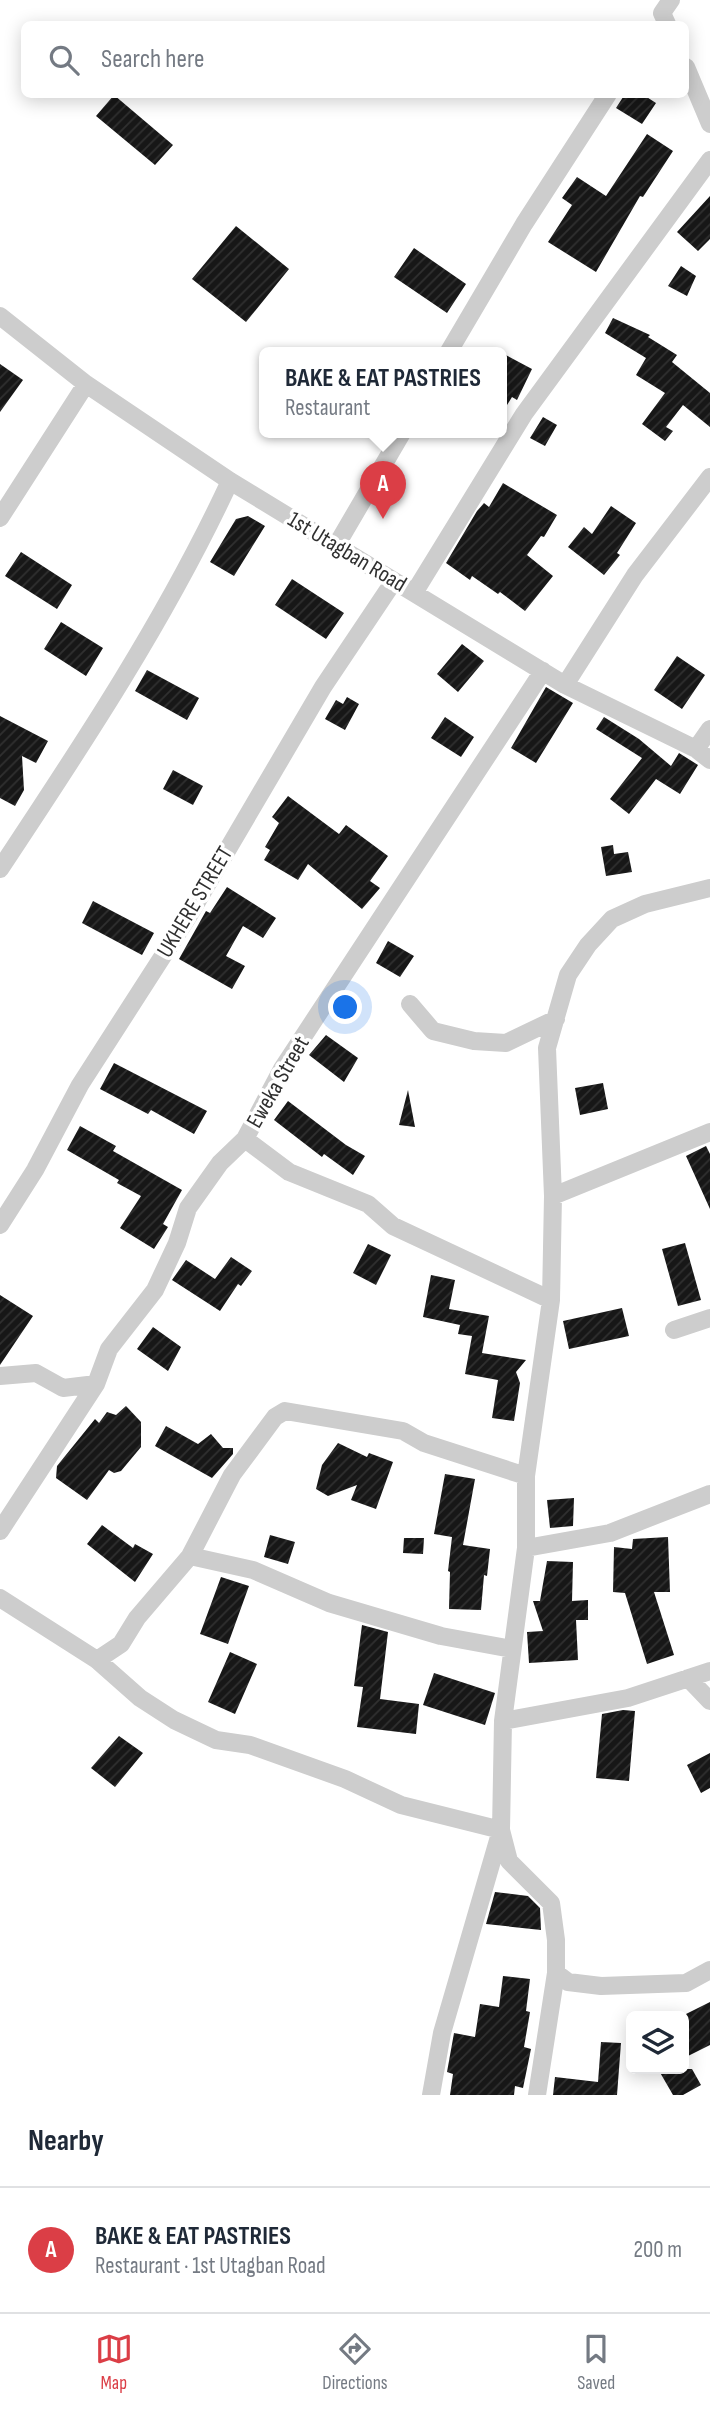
<!DOCTYPE html>
<meta charset="utf-8">
<style>
:root{--surface:#fff;--page:#f2f2f3;--text:#1f2937;--muted:#747a83;--line:#e0e1e3;--accent:#db3e46}
body{margin:0;font-family:"Sofia Sans Condensed",sans-serif;background:var(--page);color:var(--text)}
.controls{position:absolute;right:21px;bottom:21px;display:grid;overflow:hidden;border-radius:10px;box-shadow:0 4px 18px #0003}
.controls button{width:63px;height:63px;display:grid;place-items:center;padding:0;border:0;border-bottom:2px solid var(--line);background:var(--surface);color:var(--text);font:35px sans-serif}
.you{position:absolute;left:346px;top:1008px;width:24px;height:24px;margin:-18px;border:5px solid #fff;border-radius:50%;background:#1a73e8;box-shadow:0 0 0 10px #1a73e833}
.badge{display:grid;place-items:center;width:46px;height:46px;border-radius:50%;background:var(--accent);color:#fff;font-size:23px;font-weight:700}
.pin{position:absolute;translate:-50% -58px;filter:drop-shadow(0 2px 4px #0008)}
.pin::after{content:'';position:absolute;top:37px;width:24px;height:21px;background:inherit;clip-path:polygon(0 0,100% 0,50% 100%)}
.popup{position:absolute;left:259px;top:347px;width:248px;height:91px;box-sizing:border-box;display:grid;place-content:center;border-radius:10px;background:var(--surface);filter:drop-shadow(0 2px 5px #0005);font-size:23px;white-space:nowrap;color:var(--muted)}
.popup b{font-size:26px;color:var(--text)}
.popup::after{content:'';position:absolute;left:50%;top:100%;margin-left:-14px;border:14px solid transparent;border-top-color:var(--surface)}
.list{margin:0;padding:0;list-style:none}
h2{display:flex;justify-content:space-between;align-items:center;height:91px;margin:0;padding:0 28px;font-size:30px}
h2 small{font-size:23px;font-weight:400;color:var(--muted)}
.list li{display:grid;grid-template-columns:46px 1fr auto;gap:21px;align-items:center;box-sizing:border-box;height:126px;padding:0 28px;border-top:2px solid var(--line)}
.list b{display:block;font-size:26px;white-space:nowrap}
.list p{margin:0;font-size:23px;white-space:nowrap;color:var(--muted)}
.list em{font-size:23px;font-style:normal;color:var(--muted)}
.icon{flex:none;width:38px;height:38px;fill:none;stroke:currentColor;stroke-width:2;stroke-linecap:round;stroke-linejoin:round}
.map{position:relative;flex:none;width:710px;height:2095px;overflow:hidden}
.search{position:absolute;background:var(--surface);box-shadow:0 4px 18px #0003;left:21px;right:21px;top:21px;height:77px;display:flex;align-items:center;gap:18px;box-sizing:border-box;padding:0 24px;border-radius:10px;color:var(--muted);font-size:26px}
.sheet{height:217px;background:var(--surface)}
nav{display:flex;justify-content:space-around;align-items:center;box-sizing:border-box;height:98px;border-top:2px solid var(--line);background:var(--surface);font-size:19px;color:var(--muted)}
nav a{display:grid;justify-items:center;gap:4px}
nav .on{color:var(--accent)}
.map>svg:first-child{display:block}
.building{fill:url(#building-hatch)}
.lines{fill:none;stroke-linecap:round;stroke-linejoin:round}
.street{stroke:#cdcdcd;stroke-width:18}
.labels{text-anchor:middle;dominant-baseline:central;stroke-width:7;stroke-linejoin:round;paint-order:stroke}
.street-label{font-size:23px;fill:#303030;stroke:#fff}
</style>
<div class="map">
<svg width="710" height="2095" viewBox="0 0 710 2095">
<defs>
<pattern id="building-hatch" width="6" height="6" patternUnits="userSpaceOnUse" patternTransform="scale(1.75)"><rect width="6" height="6" fill="#171717"/><path d="M-1 1l2-2M0 6l6-6M5 7l2-2" fill="none" stroke="#303030"/></pattern>
</defs>
<rect width="100%" height="100%" fill="#fff"/>
<path class="building" d="M625,94h17l14,9 -14,21 -26,-16z
M114,95l59,50 -18,20 -59,-49z
M647,134l26,17 -30,46 -3,-1 -44,76 -48,-30 24,-37 -10,-7 15,-21 29,19z
M710,196v43l-12,12 -21,-19z
M236,226l53,43 -43,53 -54,-43z
M414,248l52,36 -19,29 -53,-36z
M681,266l15,10 -9,20 -19,-10z
M613,318l37,17 -2,2 29,18 -5,7 38,31v34l-27,-22 -17,22 7,4 -8,10 -23,-17 23,-31 -29,-18 10,-17 -41,-25z
M502,353l30,16 -15,31 -5,-3 -10,16z
M0,364l23,16 -23,32z
M543,417l14,8 -12,21 -15,-8z
M503,483l54,32 -13,22 -3,-1 -14,19 26,21 -28,35 -25,-19 -2,2 -26,-18 -2,4 -24,-17 31,-52 7,-8 5,4z
M611,506l25,17 -19,30 3,2 -16,20 -36,-28 16,-20 8,7z
M248,516l17,10 -31,50 -24,-14 26,-43z
M21,552l51,33 -15,24 -52,-33z
M292,579l52,34 -18,26 -51,-34z
M61,622l42,26 -17,28 -42,-27z
M462,644l22,17 -26,31 -21,-18z
M677,656l28,19 -23,34 -28,-19z
M147,670l52,28 -12,22 -52,-29z
M546,687l27,16 -37,60 -25,-15z
M347,697l12,7 -14,26 -20,-11 11,-19 7,4z
M0,716l48,25 -12,22 -14,-7 2,34 -9,16 -15,-8z
M445,717l29,20 -13,20 -30,-19z
M604,717l35,22 32,27 8,-13 19,12 -18,29 -24,-15 -27,35 -19,-15 32,-41 -46,-29z
M173,770l30,16 -10,19 -30,-16z
M288,796l51,38 7,-9 42,31 -18,25 10,7 -18,21 -54,-45 -10,16 -34,-20 6,-10 -5,-3 14,-24 -7,-6z
M613,845l1,9 14,-2 4,20 -26,4 -5,-29z
M227,887l49,31 -13,20 -20,-12 -17,30 19,10 -13,23 -53,-30 27,-48 4,2z
M93,901l61,32 -12,22 -60,-32z
M388,941l26,15 -14,21 -24,-14z
M326,1035l32,23 -14,24 -35,-27z
M114,1063l93,48 -13,23 -43,-24 -3,4 -48,-25z
M603,1083l5,26 -28,6 -5,-27z
M408,1090l7,37 -16,-2z
M288,1101l58,44 19,11 -12,19 -29,-21 -2,3 -48,-37z
M80,1126l36,20 -3,5 69,39 -19,34 5,3 -14,22 -34,-21 21,-32 -24,-13 2,-3 -52,-30z
M706,1146l4,8v55l-24,-53z
M685,1243l16,57 -23,6 -16,-57z
M368,1244l23,11 -15,30 -23,-12z
M231,1257l21,14 -11,15 -3,-2 -18,27 -48,-31 14,-20 29,19z
M431,1275l24,5 -6,29 40,7 -7,37 44,7 -10,12 4,11 -6,38 -22,-3 6,-38 -33,-6 7,-38 -14,-2 2,-9 -37,-8z
M0,1295l33,21 -33,49z
M622,1308l7,28 -60,13 -6,-28z
M153,1327l28,20 -13,24 -31,-22z
M126,1406l15,16v25l-20,24 -7,2 -5,-3 -22,30 -31,-22 1,-12 38,-47 4,4 8,-11 9,3z
M166,1426l32,18 13,-10 12,14h10v6l-21,24 -57,-32z
M338,1443l29,14 2,-4 24,9 -17,47 -25,-9 6,-15 -29,11 -12,-7 6,-24z
M445,1474l30,5 -12,66 27,4 -3,27 -3,-1 -3,35 -32,-1 1,-37 -2,-1 4,-34 -18,-3z
M574,1498l-1,28 -23,2 -3,-28z
M102,1525l31,23 2,-4 18,10 -18,28 -48,-38z
M270,1535l25,7 -7,22 -24,-7z
M668,1537l2,55h-16l20,63 -27,9 -22,-71 -12,-1 1,-45 18,2 1,-10z
M404,1538h20l-1,16 -20,-1z
M547,1561l26,1 -1,39 16,-1v20h-12l2,40 -49,3 -2,-31 16,-1 -10,-30h7z
M221,1577l28,9 -21,58 -28,-10z
M362,1625l26,7 -8,67 39,5 -3,30 -59,-7 6,-40 -9,-1z
M230,1652l27,12 -22,50 -27,-12z
M434,1673l61,20 -10,32 -62,-20z
M623,1710l12,1 -6,70 -33,-3 6,-64z
M119,1736l24,17 -28,34 -24,-19z
M710,1753v35l-9,5 -14,-28z
M495,1892l33,4 12,12 1,22 -55,-6z
M503,1976l27,3 -4,32 4,1 -6,35 7,2 -8,39 -8,-2 -1,9h-64l3,-21 -6,-2 7,-39 21,4 5,-33 19,3z
M710,2002v43l-26,13v-43z
M601,2042l20,1 -4,52h-64l2,-18 43,5z
M658,2069h34l9,16 -18,10h-10z"/>
<g class="lines">
<path class="street" d="M667,24l-5,-11 9,-13
M686,67l24,57
M0,316l86,68 144,97 335,204 131,64 14,11
M448,353l76,-129 84,-130
M0,518l86,-134
M336,546l66,-113
M414,593l110,-179 186,-254
M565,685l70,-110 75,-98
M696,749l14,-20
M0,869c83,-125 167,-252 230,-388
M410,1004l23,27 41,10 32,2 50,-24
M245,1139l44,33 79,32 25,22 158,74
M553,1196l157,-64
M0,1225l35,-55 45,-85 108,-168 135,-230 71,-106
M674,1330l36,-12
M0,1376l36,-3 27,15 33,-4
M0,1531l96,-147 13,-35 46,-59 22,-47 11,-35 32,-45 25,-24 37,-70 261,-398
M526,1548l84,-15 100,-39
M190,1556l63,14 76,33 112,33 71,13
M0,1598l97,62 43,38 34,22 42,20 34,5 95,34 56,26 100,25 8,31 42,42 5,37v33l-19,122
M97,1660l24,-16 16,-26 53,-62 42,-81 43,-58 10,-6 118,20 21,12 102,33
M688,1678l22,23
M503,1721l125,-23 82,-27
M556,1973l12,9 33,4 85,-3 24,-13
M431,2095l11,-62 59,-203 2,-109 23,-173v-72l25,-176 2,-104 -6,-148 21,-73 20,-30 24,-26 33,-15 65,-16"/>
</g>
<g class="labels">
<g class="street-label">
<text transform="translate(347 552) rotate(31)">1st Utagban Road</text>
<text transform="translate(195 902) rotate(-59)">UKHERE STREET</text>
<text transform="translate(278 1082) rotate(-60)">Eweka Street</text>
</g>
</g>
</svg>
<div class="controls">
<button><svg class="icon" aria-label="layers" viewBox="0 0 24 24"><path d="M12 4l9 5-9 5-9-5zM3 14l9 5 9-5"/></svg></button>
</div>
<div class="you"></div>
<div class="pin badge" style="left:383px;top:519px">A</div>
<div class="popup"><b>BAKE &amp; EAT PASTRIES</b>Restaurant</div>
<div class="search"><svg class="icon" aria-label="search" viewBox="0 0 24 24"><circle cx="10" cy="10" r="6"/><path d="M15 15l6 6"/></svg>Search here</div>
</div>
<section class="sheet">
<h2>Nearby<small></small></h2>
<ul class="list">
<li><span class="badge">A</span><div><b>BAKE &amp; EAT PASTRIES</b><p>Restaurant · 1st Utagban Road</p></div><em>200 m</em></li>
</ul>
</section>
<nav>
<a class="on"><svg class="icon" aria-label="map" viewBox="0 0 24 24"><path d="M3 6l6-2 6 2 6-2v14l-6 2-6-2-6 2zM9 4v14M15 6v14"/></svg>Map</a>
<a><svg class="icon" aria-label="directions" viewBox="0 0 24 24"><path d="M12 3l9 9-9 9-9-9zM9 14v-3h6M13 9l2 2-2 2"/></svg>Directions</a>
<a><svg class="icon" aria-label="saved" viewBox="0 0 24 24"><path d="M7 4h10v16l-5-4-5 4z"/></svg>Saved</a>
</nav>
